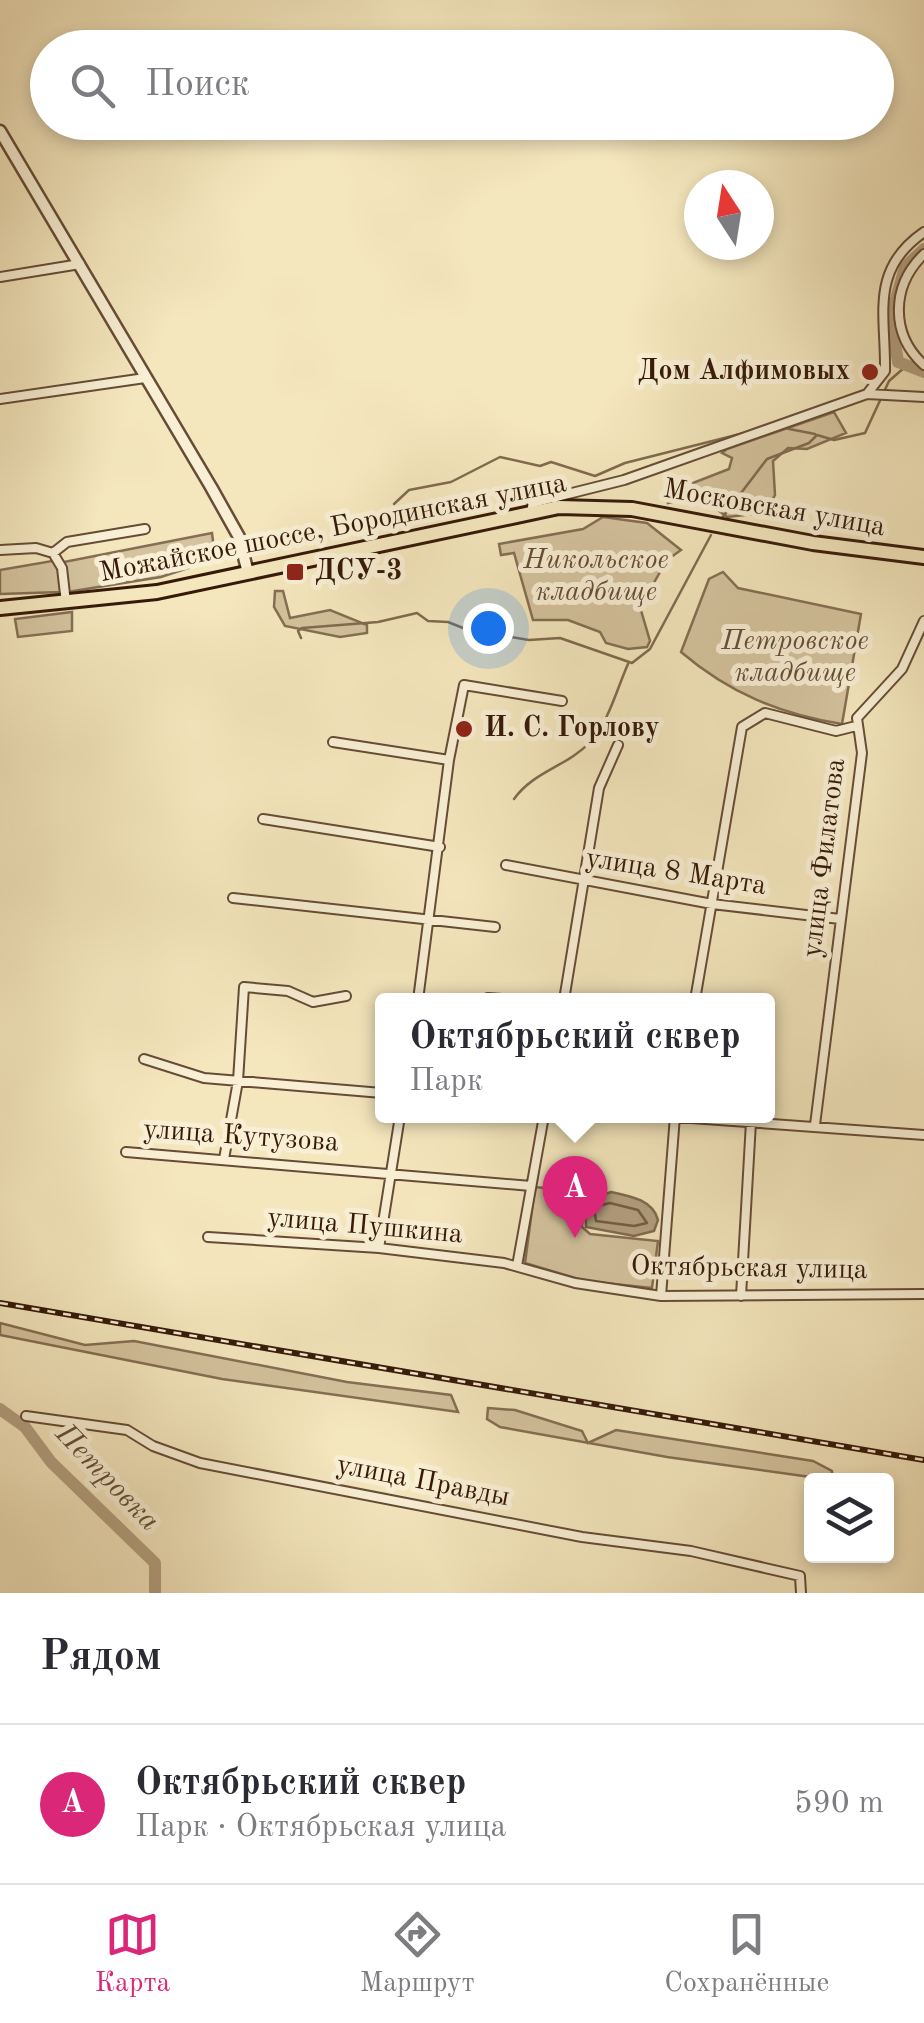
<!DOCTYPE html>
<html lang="ru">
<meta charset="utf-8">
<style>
:root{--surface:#fff;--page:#f7f7f7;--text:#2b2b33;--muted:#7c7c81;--line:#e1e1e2;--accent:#db2777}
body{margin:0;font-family:"Old Standard TT",serif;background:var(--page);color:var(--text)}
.controls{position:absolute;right:30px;bottom:30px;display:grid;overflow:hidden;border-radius:10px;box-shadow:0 5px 15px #0003}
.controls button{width:90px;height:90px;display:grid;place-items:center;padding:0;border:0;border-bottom:2px solid var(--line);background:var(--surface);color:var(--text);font:50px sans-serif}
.compass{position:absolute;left:684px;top:170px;width:90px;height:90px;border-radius:50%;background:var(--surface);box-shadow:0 5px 15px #0003;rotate:348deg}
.you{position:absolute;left:488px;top:628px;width:35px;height:35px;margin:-25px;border:8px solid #fff;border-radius:50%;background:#1a73e8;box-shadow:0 0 0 15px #1a73e833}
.badge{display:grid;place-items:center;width:65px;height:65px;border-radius:50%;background:var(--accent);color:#fff;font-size:32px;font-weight:700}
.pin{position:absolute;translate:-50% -82px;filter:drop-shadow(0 2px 5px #0008)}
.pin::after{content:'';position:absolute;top:52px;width:35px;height:30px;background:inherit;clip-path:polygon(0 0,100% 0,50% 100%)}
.popup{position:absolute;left:375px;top:993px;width:400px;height:130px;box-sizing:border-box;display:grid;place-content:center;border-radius:10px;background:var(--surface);filter:drop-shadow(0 2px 8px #0005);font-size:32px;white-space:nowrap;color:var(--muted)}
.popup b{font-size:38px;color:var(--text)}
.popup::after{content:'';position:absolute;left:50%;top:100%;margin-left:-20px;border:20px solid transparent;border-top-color:var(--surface)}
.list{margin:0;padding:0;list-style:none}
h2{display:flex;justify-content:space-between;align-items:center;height:130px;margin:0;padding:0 40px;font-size:42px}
h2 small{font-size:32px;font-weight:400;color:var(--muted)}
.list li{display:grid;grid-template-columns:65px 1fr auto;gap:30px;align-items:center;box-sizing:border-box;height:160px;padding:0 40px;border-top:2px solid var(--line)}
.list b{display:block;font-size:38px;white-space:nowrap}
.list p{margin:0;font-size:32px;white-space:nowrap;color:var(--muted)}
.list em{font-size:32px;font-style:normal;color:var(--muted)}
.icon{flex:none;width:55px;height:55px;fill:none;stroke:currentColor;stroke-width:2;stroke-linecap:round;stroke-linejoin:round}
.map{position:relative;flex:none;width:924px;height:1593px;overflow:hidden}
.search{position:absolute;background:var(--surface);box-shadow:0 5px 15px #0003;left:30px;right:30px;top:30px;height:110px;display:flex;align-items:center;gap:25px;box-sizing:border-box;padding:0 35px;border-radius:55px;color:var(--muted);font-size:38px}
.sheet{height:290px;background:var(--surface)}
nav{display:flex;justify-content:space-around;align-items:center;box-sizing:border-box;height:140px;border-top:2px solid var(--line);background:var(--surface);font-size:28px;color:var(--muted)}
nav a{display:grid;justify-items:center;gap:5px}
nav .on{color:var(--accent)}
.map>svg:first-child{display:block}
.green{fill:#d4c39e;stroke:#856e54;stroke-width:2.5}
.water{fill:#b3a080;stroke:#816a50;stroke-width:2.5}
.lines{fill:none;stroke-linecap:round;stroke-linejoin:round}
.shore{stroke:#745c44;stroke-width:2.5}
.stream{stroke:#816a50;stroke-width:2.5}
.river{stroke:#b3a080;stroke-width:12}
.minor-casing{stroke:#664c36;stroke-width:12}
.tertiary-casing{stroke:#664c36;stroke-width:15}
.primary-casing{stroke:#361909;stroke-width:18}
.minor{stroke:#f8efd4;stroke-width:8}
.tertiary{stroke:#f8efd4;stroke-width:10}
.primary{stroke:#f4e6bd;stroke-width:12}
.rail-casing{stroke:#361909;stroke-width:6}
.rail{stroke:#f8efd4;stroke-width:2.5;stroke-dasharray:8;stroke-linecap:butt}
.poi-dot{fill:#8f2418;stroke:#f8efd4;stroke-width:4}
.labels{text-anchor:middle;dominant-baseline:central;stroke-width:10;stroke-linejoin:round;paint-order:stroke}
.poi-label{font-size:28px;font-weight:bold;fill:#361909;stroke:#f8efd4;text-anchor:start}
.street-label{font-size:28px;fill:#361909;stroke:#f8efd4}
.park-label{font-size:28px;font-style:italic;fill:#654c36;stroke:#f8efd4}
.water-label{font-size:30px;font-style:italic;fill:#684f39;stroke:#f8efd4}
</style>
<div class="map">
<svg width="924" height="1593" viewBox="0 0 924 1593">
<rect width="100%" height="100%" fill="#f4e6bd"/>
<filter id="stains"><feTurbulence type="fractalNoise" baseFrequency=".002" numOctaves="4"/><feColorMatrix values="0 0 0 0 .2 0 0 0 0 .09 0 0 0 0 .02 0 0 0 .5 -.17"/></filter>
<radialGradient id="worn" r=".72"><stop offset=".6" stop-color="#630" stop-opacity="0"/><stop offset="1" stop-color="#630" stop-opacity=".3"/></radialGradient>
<path class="green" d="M834,412l12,21 -39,16 -19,-1 -15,13 2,34 -10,18 -38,4 -27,-21 -32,7 -1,-10 62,-24 3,-11 -10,-5 5,-4z
M603,517l44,6 34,27 -14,10 -27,47 10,34 -3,6 -19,2 -22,-6 -6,-11 -32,-12h-35l-19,-67 -13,2 -2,-11 84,-15z
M212,533l3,24 -6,4 -48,16 -94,15 -3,-30z
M52,561l6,5 3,26 -61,2v-24z
M723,572l15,16 123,26 -19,110c-62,-10 -113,-31 -161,-72l28,-73z
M275,591h8l7,27 40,-8 37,15v8l-27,4 -55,-11 -11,-19z
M72,612v19l-54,6 -3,-18z
M535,1187l49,5 -2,35 8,7 68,7 -6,47 -67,-7 -60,-18z
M0,1323l85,22 49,-4 213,41 104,13 7,17 -236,-33 -222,-44z
M488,1408l27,2 67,21 6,12 28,-13 197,31 19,10v9l-165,-23 -167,-30 -13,-8z"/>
<path class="water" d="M611,1192c19,4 42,8 47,28l-4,11 -20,5 -48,-9 -1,-26z"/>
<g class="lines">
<path class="shore" d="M610,1203l28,7 9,13 -13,3 -38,-5 -2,-14z"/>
<path class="stream" d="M784,428l31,6
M394,504l15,-14 42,-8 49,-25 40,9 11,-4 44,14 30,-13 131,-33
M722,518l45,-59 42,-16 8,-8 17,5 31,-7 24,-52 16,-14
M301,638l-3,-7 4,-3 76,-6 39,-9 11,8 20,1 20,8 61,10 31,-2 72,25 18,-14 61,-114
M514,799c20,-28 54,-33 76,-57 20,-23 26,-51 38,-78"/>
<path class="river" d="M924,249l-19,18 -14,50 7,45 26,10
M0,1409l25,18 26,35 104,101v30"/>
<defs>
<path id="minor" d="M924,254c-33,32 -34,80 0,111
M0,277l80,-13
M867,394l18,-23c1,-56 -16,-101 39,-139
M0,399l145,-21
M532,503l92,-23 243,-86 57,3
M532,507l7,-21 30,7
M0,550l36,-2 17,5 9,15 4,35
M53,553l14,-11 78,-13
M333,742l116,18 15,-75 98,16
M263,819l177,28
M506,865l206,39 128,15
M233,898l262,29
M488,998l30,2
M418,1000l31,-240
M564,1000l35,-212 19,-43
M695,1000l47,-273 23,-14 71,18 20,-5
M144,1059l60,19 178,15
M663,1116l261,19
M815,1125l47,-372 -5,-35 45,-49 22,-48
M126,1152l405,34
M224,1159l14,-78 6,-94 44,4 25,11 33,-6
M208,1237l171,11 125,15 71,20 86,13 263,-2
M379,1248l21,-132
M517,1266l27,-150
M661,1296l14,-180
M741,1296l10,-174
M26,1416l101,14 26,16 47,17 382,74 109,14 109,25 1,17"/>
<path id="tertiary" d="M0,131l211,356 28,50 9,36"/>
<path id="primary" d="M0,608l157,-16 402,-85 73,2 181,34 111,14"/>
</defs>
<use href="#minor" class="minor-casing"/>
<use href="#tertiary" class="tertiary-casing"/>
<use href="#primary" class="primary-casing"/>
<use href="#minor" class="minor"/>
<use href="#tertiary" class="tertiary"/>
<use href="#primary" class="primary"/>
<defs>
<path id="rail" d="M0,1303l924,157"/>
</defs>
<use href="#rail" class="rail-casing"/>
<use href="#rail" class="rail"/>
</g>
<g class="poi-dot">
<circle cx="870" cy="372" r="10"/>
<rect x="285" y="562" width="20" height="20" rx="5"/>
<circle cx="464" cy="729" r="10"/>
</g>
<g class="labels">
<g class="poi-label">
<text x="850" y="372" text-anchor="end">Дом Алфимовых</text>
<text x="315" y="572">ДСУ-3</text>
<text x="484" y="729">И. С. Горлову</text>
</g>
<g class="street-label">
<text transform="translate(774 509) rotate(10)">Московская улица</text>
<text transform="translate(333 529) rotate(-11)">Можайское шоссе, Бородинская улица</text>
<text transform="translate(825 858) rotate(-83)">улица Филатова</text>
<text transform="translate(676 873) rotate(9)">улица 8 Марта</text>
<text transform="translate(241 1137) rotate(4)">улица Кутузова</text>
<text transform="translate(365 1227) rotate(5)">улица Пушкина</text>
<text transform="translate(749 1269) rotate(1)">Октябрьская улица</text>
<text transform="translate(423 1482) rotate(11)">улица Правды</text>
</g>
<g class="park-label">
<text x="596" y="561">Никольское<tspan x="596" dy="32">кладбище</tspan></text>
<text x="795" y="642">Петровское<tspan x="795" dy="32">кладбище</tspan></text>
</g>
<g class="water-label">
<text transform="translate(107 1478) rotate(46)">Петровка</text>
</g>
</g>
<rect width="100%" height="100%" filter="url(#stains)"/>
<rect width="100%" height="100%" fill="url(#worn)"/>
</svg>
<div class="controls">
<button><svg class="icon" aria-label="layers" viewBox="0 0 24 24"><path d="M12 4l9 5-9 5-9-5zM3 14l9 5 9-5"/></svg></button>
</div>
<svg class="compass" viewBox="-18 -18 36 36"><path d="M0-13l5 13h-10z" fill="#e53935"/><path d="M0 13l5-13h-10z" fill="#7c7c81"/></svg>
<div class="you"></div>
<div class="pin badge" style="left:575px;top:1238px">A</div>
<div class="popup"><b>Октябрьский сквер</b>Парк</div>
<div class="search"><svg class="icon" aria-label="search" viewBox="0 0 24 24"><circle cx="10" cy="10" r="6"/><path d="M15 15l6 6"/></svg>Поиск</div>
</div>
<section class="sheet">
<h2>Рядом<small></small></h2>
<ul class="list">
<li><span class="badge">A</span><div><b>Октябрьский сквер</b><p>Парк · Октябрьская улица</p></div><em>590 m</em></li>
</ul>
</section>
<nav>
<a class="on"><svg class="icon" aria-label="map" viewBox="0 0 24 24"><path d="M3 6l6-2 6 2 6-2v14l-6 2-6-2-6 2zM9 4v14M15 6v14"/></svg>Карта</a>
<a><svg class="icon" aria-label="directions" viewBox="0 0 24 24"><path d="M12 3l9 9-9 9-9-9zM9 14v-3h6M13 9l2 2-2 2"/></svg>Маршрут</a>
<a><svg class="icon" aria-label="saved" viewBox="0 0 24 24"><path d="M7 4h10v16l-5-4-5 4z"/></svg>Сохранённые</a>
</nav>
